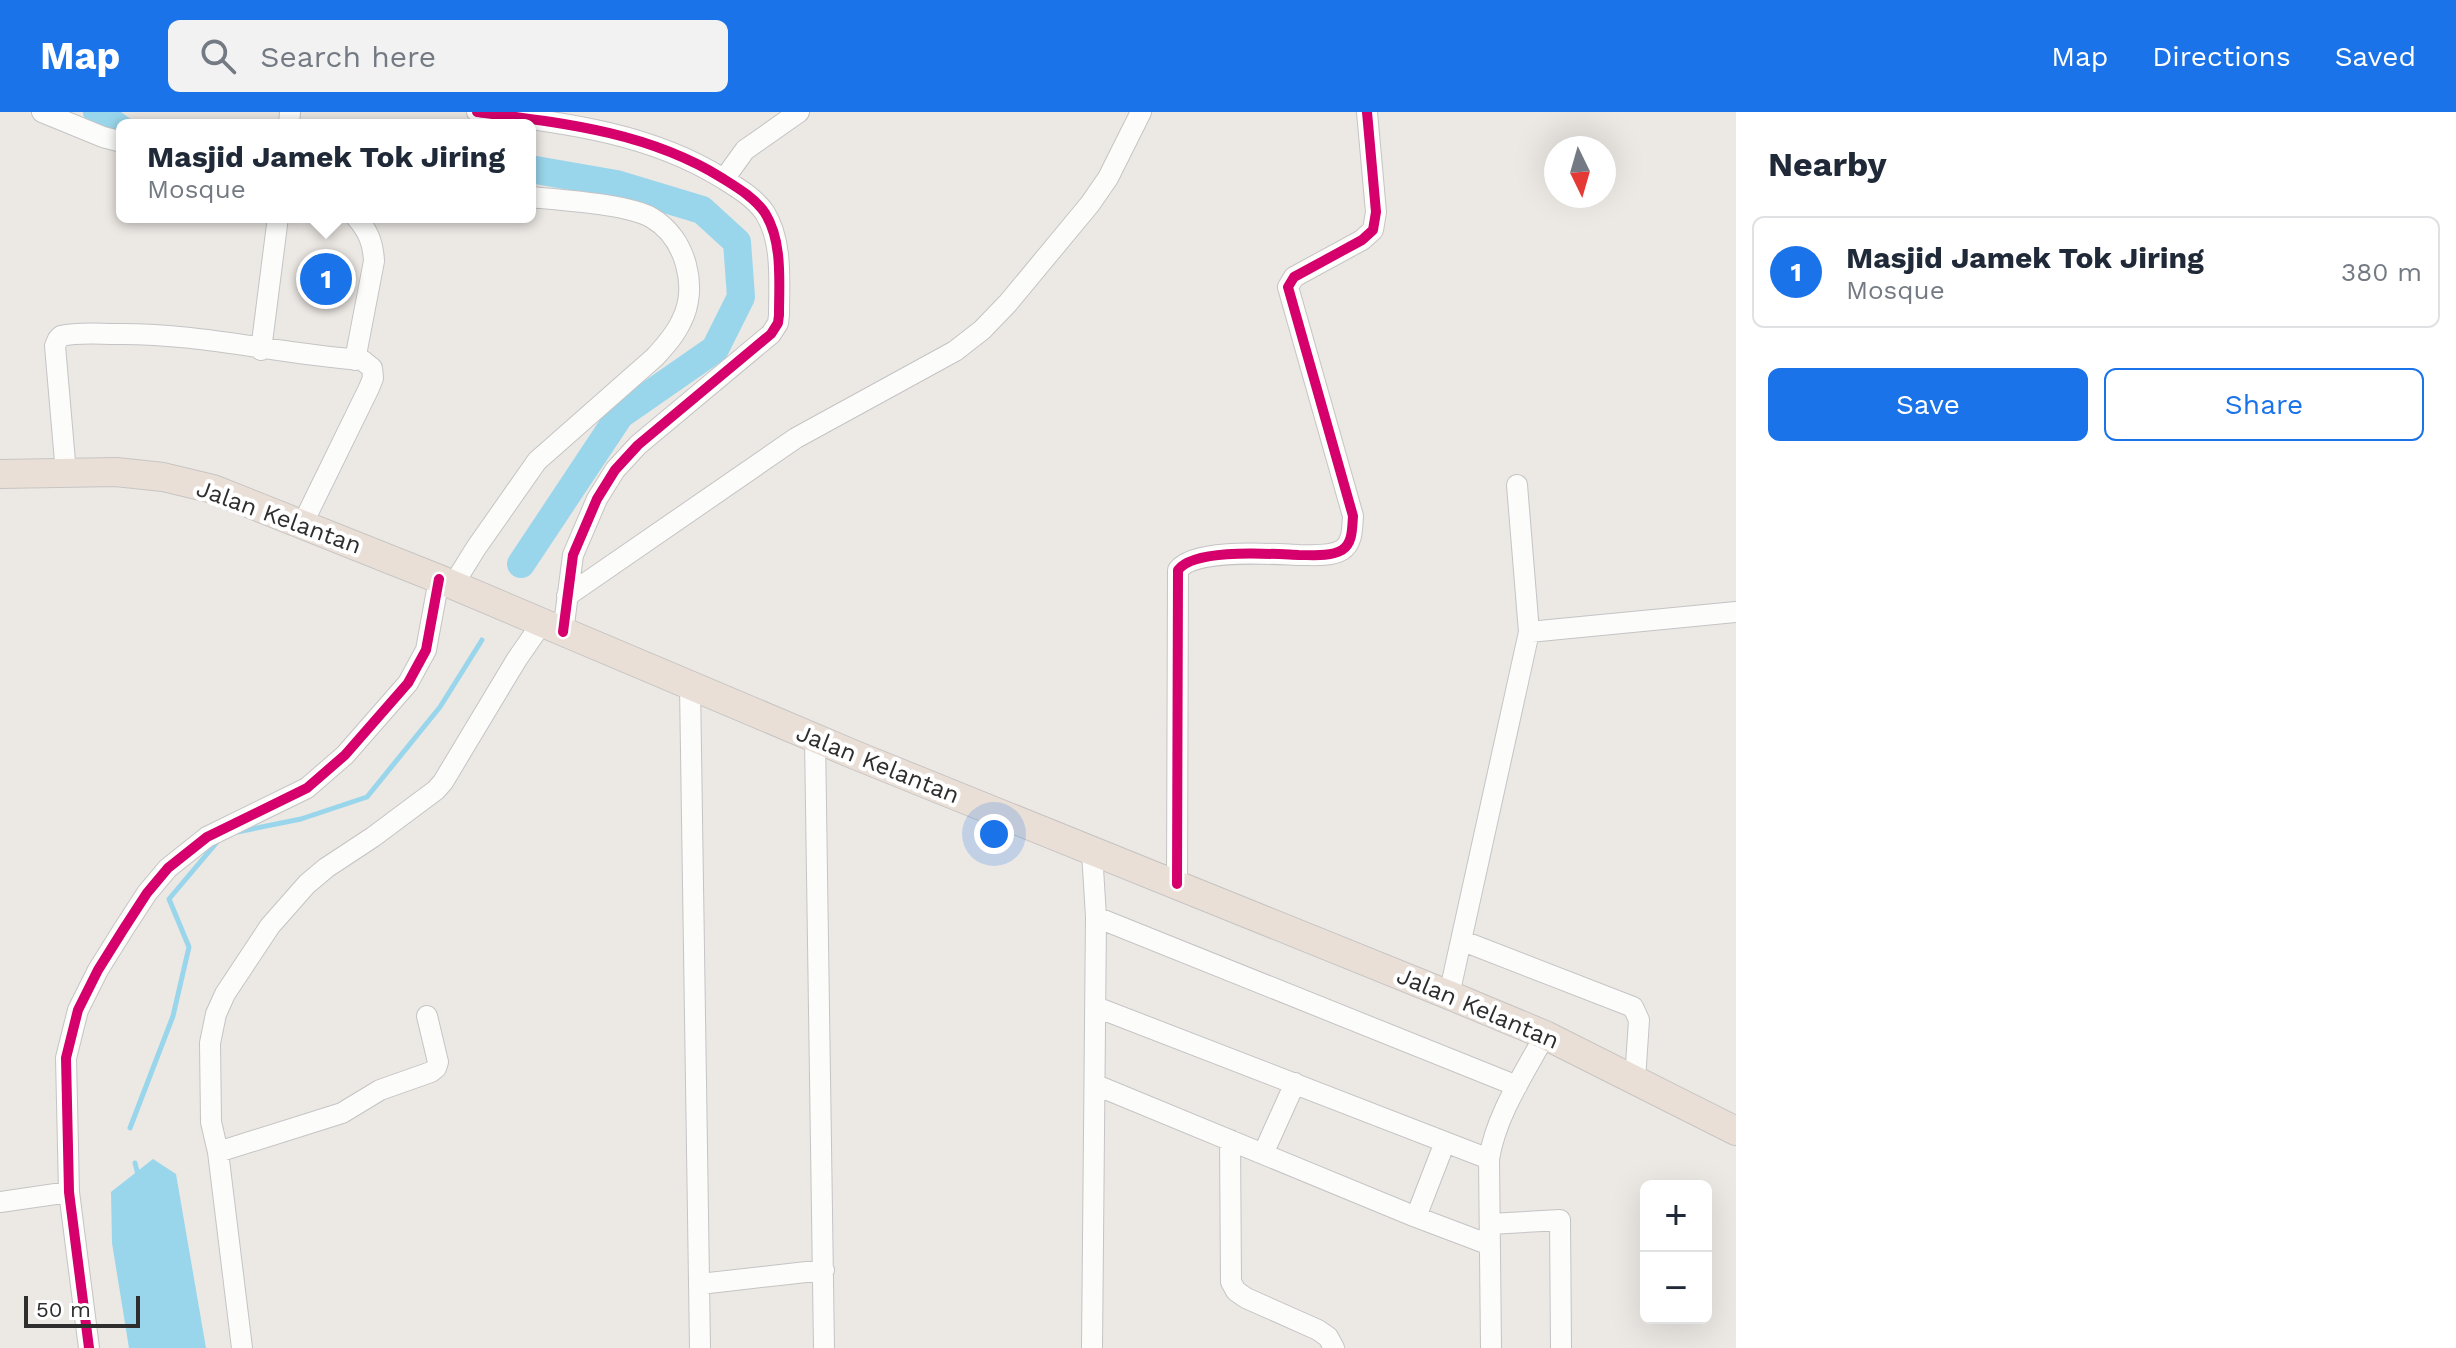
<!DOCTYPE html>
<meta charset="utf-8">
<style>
:root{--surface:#fff;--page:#f2f2f3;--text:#1f2937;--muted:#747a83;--line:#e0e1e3;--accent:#1a73e8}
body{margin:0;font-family:"Work Sans",sans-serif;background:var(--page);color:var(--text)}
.controls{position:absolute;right:24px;bottom:24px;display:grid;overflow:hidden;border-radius:12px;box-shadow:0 8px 32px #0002}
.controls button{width:72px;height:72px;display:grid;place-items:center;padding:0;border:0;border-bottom:2px solid var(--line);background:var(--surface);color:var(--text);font:40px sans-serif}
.compass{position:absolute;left:1544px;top:24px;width:72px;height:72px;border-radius:50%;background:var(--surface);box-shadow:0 8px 32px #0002;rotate:175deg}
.scale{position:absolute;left:24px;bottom:20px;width:116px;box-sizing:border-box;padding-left:8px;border:4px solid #2e2e2e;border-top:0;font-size:22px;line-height:28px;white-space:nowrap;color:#2e2e2e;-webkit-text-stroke:6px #fff;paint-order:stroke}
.you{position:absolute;left:994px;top:722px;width:28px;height:28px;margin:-20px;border:6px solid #fff;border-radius:50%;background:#1a73e8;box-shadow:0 0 0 12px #1a73e833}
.badge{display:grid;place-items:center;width:52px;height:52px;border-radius:50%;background:var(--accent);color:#fff;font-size:26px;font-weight:700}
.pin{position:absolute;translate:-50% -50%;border:4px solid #fff;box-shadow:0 2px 8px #0006}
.popup{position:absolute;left:116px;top:7px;width:420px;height:104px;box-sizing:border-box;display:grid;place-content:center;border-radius:12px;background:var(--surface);filter:drop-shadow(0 2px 6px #0005);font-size:26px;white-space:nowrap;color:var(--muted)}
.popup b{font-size:30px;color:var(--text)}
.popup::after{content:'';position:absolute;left:50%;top:100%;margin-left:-16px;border:16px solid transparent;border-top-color:var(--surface)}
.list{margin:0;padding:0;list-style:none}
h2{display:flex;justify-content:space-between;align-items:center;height:104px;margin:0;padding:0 32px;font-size:34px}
h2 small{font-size:26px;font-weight:400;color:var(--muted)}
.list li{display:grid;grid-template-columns:52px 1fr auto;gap:24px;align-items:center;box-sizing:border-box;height:112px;margin:0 16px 16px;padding:0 16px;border:2px solid var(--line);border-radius:12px}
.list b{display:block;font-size:30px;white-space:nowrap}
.list p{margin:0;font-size:26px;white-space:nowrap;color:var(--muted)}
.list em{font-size:26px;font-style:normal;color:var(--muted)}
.actions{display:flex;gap:16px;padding:24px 32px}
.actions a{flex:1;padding:18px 0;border:2px solid var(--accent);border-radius:12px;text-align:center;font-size:28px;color:var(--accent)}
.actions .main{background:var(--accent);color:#fff}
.icon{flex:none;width:44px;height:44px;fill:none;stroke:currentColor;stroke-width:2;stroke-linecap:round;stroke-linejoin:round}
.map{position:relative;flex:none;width:1736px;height:1236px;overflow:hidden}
header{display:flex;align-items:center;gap:48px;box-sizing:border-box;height:112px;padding:0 40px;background:var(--accent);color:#fff}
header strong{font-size:38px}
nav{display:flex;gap:44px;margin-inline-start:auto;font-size:28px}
.search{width:560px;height:72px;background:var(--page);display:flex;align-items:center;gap:20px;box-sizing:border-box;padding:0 28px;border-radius:12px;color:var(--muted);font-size:30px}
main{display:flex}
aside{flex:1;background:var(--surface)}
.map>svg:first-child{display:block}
.water{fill:#99d6ec}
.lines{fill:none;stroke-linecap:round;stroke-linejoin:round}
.stream{stroke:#99d6ec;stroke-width:5}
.river{stroke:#99d6ec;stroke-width:28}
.minor-casing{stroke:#c5c4c5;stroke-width:22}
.highway-casing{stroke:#c6c5c4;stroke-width:30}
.minor{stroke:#fcfcfb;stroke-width:20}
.highway{stroke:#eadfd6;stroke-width:28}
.cycleway-casing{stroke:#fff;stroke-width:15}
.cycleway{stroke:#d6006c;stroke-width:10}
.labels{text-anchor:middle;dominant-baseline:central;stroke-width:8;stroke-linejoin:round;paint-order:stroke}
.street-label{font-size:24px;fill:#2e2e2e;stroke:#fff}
</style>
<header>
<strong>Map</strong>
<div class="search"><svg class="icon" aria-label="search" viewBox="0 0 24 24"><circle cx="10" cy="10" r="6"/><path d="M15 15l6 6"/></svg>Search here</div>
<nav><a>Map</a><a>Directions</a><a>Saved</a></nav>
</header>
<main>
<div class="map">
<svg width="1736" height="1236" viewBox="0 0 1736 1236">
<rect width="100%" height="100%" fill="#ece8e4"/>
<path class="water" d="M153,1047l23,15 30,174h-77l-17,-105 -1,-51z"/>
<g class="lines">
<path class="stream" d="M237,720l64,-13 66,-22 73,-90 42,-67
M130,1016l43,-112 16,-69 -20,-48 49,-58
M135,1051l3,12"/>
<path class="river" d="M97,0l25,18
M521,452l99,-149 95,-66 26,-52 -4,-55 -35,-32 -86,-26 -86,-15"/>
<defs>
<path id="minor" d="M42,0l61,25 19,5
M477,0c86,11 171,20 245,66 16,10 33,20 43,35 18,29 14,69 14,102l-1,8 -7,11 -133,111 -23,25 -18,29 -24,56 -10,77
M289,13l1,-13
M724,67l21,-29 54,-38
M261,238l17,-133
M355,248l19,-99c-1,-19 -6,-30 -18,-44
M66,361l-11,-127 3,-7 3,-3c17,-4 38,-2 55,-2 85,-1 162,20 246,26l10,8 1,10 -4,10 -66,135
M1517,373l12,147
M453,473l23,-37 61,-87 118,-104c10,-11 20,-22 26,-35 18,-34 5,-84 -29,-104 -23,-14 -93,-18 -122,-21
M567,484l229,-158 159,-87 27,-21 26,-27 82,-99 18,-26 33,-66
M690,573l10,663
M815,626l9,610
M1177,772l1,-314c17,-22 93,-16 121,-15 13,0 31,2 43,-5 11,-7 10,-22 11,-34l-65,-229 6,-10 68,-37 11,-10 3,-18 -9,-100
M1096,805l421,169
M1463,829l170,66 6,13 -4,60
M1449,883l80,-363 207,-20
M1096,895l393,152
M1096,973l320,132 74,28
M1230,1028l1,142 5,9 10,7 72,32 10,7 6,11
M218,1040l124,-39 38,-23 51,-18 5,-4 2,-6 -11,-46
M1263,1042l32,-71
M0,1090l69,-10
M1416,1105l29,-75
M1490,1112l70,-4 1,128
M700,1172l124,-14
M89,1236l-20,-156 -3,-134 12,-48 20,-40 25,-40 24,-37 21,-25 39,-31 100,-49 38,-33 63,-72 18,-33 13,-71
M242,1236l-24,-196 -7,-30 -1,-79 6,-29 9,-20 45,-68 37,-42 19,-16 47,-31 63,-47 7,-8 74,-123 25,-36
M1092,1236l4,-431 -4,-65
M1491,1236l-2,-189c7,-44 35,-85 56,-124"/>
<path id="highway" d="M0,362l116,-2 47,5 50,12 226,90 416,176 594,240 96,40 191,96"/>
</defs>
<use href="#minor" class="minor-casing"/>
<use href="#highway" class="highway-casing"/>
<use href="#minor" class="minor"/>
<use href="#highway" class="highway"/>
<defs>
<path id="cycleway" d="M477,0c86,11 171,20 245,66 16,10 33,20 43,35 18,29 14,69 14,102l-1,8 -7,11 -133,111 -23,25 -18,29 -24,56 -10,77
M1177,772l1,-314c17,-22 93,-16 121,-15 13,0 31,2 43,-5 11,-7 10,-22 11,-34l-65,-229 6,-10 68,-37 11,-10 3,-18 -9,-100
M89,1236l-20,-156 -3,-134 12,-48 20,-40 25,-40 24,-37 21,-25 39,-31 100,-49 38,-33 63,-72 18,-33 13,-71"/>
</defs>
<use href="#cycleway" class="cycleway-casing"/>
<use href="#cycleway" class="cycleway"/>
</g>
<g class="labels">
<g class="street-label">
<text transform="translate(279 405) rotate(20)">Jalan Kelantan</text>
<text transform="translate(878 652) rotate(22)">Jalan Kelantan</text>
<text transform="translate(1478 896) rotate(23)">Jalan Kelantan</text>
</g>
</g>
</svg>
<div class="controls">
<button>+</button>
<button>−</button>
</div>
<svg class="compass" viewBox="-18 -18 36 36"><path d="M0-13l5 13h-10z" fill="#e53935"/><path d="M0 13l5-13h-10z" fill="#747a83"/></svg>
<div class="scale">50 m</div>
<div class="you"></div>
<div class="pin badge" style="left:326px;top:167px">1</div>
<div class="popup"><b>Masjid Jamek Tok Jiring</b>Mosque</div>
</div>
<aside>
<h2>Nearby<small></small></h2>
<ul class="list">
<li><span class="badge">1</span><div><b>Masjid Jamek Tok Jiring</b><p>Mosque</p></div><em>380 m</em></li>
</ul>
<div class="actions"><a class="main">Save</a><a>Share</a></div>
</aside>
</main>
